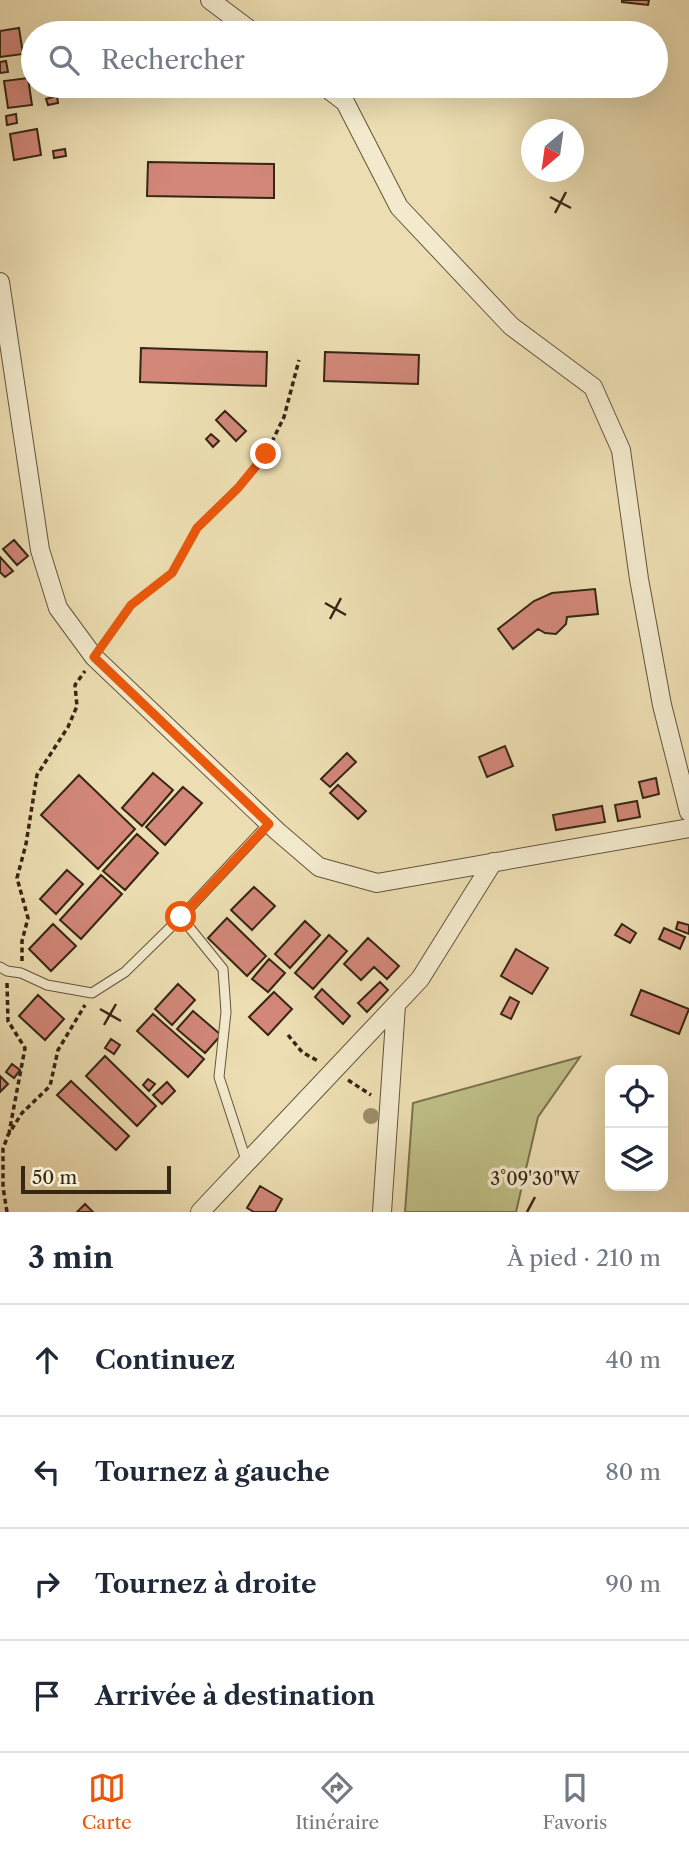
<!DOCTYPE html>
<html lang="fr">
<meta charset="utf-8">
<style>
:root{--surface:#fff;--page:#f6f6f7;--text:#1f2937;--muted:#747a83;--line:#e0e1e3;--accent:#ea580c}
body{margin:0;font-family:"Libre Caslon Text",serif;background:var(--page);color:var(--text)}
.controls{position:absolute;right:21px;bottom:21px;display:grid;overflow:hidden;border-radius:14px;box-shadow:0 7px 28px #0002}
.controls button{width:63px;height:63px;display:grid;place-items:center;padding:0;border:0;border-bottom:2px solid var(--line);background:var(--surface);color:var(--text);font:35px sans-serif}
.compass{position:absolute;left:521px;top:119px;width:63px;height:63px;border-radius:50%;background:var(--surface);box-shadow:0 7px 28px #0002;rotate:209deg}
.scale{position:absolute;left:21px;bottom:18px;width:150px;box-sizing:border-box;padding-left:7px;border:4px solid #362614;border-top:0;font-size:19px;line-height:24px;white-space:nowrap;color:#362614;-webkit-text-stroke:5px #f3eacd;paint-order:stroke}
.stop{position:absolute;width:21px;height:21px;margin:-16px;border:5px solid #ea580c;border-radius:50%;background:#fff}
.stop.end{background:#ea580c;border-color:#fff;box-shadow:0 2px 7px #0008}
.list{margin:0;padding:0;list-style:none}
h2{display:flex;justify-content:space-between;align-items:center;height:91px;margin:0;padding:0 28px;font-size:30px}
h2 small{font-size:23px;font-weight:400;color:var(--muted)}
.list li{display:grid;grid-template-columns:46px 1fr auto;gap:21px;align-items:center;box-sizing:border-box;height:112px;padding:0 28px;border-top:2px solid var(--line)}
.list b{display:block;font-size:26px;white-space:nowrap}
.list em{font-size:23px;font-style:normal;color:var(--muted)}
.icon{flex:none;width:38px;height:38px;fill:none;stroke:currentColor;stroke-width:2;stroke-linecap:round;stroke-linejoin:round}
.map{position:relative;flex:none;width:689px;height:1212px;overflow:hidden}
.search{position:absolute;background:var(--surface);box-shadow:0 7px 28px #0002;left:21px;right:21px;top:21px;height:77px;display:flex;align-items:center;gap:18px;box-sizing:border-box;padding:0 24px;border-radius:38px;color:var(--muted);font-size:26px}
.sheet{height:539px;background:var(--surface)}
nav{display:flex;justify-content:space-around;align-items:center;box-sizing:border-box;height:98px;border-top:2px solid var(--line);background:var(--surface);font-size:19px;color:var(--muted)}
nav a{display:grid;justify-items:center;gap:4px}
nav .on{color:var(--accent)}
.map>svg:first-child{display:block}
.green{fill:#bfbf87;stroke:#7a724e;stroke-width:2}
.building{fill:#d28779;stroke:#362614;stroke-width:2}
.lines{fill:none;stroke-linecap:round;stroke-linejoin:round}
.service-casing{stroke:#64543c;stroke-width:11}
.minor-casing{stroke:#64543c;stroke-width:20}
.path{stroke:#362614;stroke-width:3.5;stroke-dasharray:5 3.5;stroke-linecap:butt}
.service{stroke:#f3eacd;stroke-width:9}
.minor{stroke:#f3eacd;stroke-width:18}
.tree{fill:#9b8e6b}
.route{stroke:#ea580c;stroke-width:9}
.ticks{fill:none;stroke:#362614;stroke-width:2.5}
.ticks-label{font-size:18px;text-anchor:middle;fill:#362614;stroke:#f3eacd;stroke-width:7;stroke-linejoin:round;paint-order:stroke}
</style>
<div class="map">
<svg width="689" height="1212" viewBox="0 0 689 1212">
<rect width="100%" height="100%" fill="#ecdeb2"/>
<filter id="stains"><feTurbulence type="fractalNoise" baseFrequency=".00286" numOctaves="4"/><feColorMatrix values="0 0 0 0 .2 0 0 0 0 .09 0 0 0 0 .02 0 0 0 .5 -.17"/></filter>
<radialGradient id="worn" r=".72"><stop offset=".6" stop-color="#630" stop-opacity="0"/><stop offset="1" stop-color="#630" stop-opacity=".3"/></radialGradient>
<path class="green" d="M580,1057l-42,60 -22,95h-111l8,-109z"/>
<path class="building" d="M622,0h27l-1,5 -26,-3z
M19,28l4,26 -23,3v-26z
M6,61l2,11 -8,1v-11z
M28,78l4,27 -24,3 -4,-27z
M57,96l1,7 -10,2 -2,-6z
M16,114l1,9 -10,2 -1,-9z
M37,129l4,26 -27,5 -4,-26z
M65,149l1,7 -12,2 -1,-7z
M148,162l126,2v34l-127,-2z
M141,348l126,4 -1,34 -126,-4z
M325,352l94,3 -1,29 -94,-3z
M225,411l21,20 -10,10 -20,-21z
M211,434l8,7 -6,6 -7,-8z
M14,540l14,16 -11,9 -14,-16z
M0,557l13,14 -8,6 -5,-5z
M595,589l3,25 -31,3 -1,7 -10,10 -11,-1 -7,-4 -25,20 -15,-20 36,-28 18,-8z
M505,746l8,20 -26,11 -8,-20z
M347,753l9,9 -26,25 -9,-8z
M153,773l20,17 -31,36 -20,-18z
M79,775l56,54 -37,40 -57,-54z
M656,778l3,16 -16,4 -4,-16z
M338,785l28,26 -8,8 -28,-26z
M183,787l19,16 -37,42 -19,-18z
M637,801l3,16 -22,4 -3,-16z
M602,806l3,16 -49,8 -3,-15z
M137,834l21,19 -33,37 -22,-19z
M67,870l16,14 -27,30 -16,-15z
M101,875l21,19 -41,45 -21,-19z
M254,887l21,19 -23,24 -21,-20z
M227,918l39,38 -19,20 -39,-38z
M305,921l15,14 -30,33 -15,-14z
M678,922l11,3v9l-13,-5z
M53,924l23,22 -25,25 -22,-22z
M622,924l14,9 -6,10 -15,-8z
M664,928l21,9 -5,12 -21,-10z
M329,935l18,16 -34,38 -18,-16z
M368,938l31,28 -12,13 -13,-12 -13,13 -17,-16z
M516,949l32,19 -16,26 -31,-18z
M269,959l16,14 -17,19 -16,-13z
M380,982l8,8 -21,22 -9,-9z
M178,984l17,16 -23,25 -17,-16z
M322,989l28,27 -7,8 -28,-27z
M641,990l48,19 -10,25 -48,-19z
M274,992l18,17 -24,26 -19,-18z
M38,995l26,24 -19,21 -26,-24z
M510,997l9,5 -8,17 -10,-5z
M193,1011l28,24 -16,18 -28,-24z
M153,1014l51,45 -16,18 -51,-46z
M111,1039l9,6 -6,9 -9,-6z
M105,1056l51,50 -19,20 -51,-50z
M12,1064l8,6 -6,8 -8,-6z
M0,1076l8,8 -8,8z
M148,1079l7,5 -6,7 -6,-6z
M71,1081l58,55 -13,14 -59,-55z
M167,1082l8,9 -13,13 -9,-9z
M260,1186l22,13 -7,13h-21l-7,-4z
M85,1204l8,8h-16z"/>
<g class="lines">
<defs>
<path id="service" d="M181,917l88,-94
M0,967l7,4 14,2 26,12 45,8 33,-21 56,-55 42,52 3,43 -7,65 28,86"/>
<path id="minor" d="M210,0l44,33
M324,86l21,16 54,105 112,119 82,61 28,63 18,129 23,126 27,107
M0,282l40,268 18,58 36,49 183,174 42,36 58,16 312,-55
M200,1212l220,-233 73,-117
M382,1212l14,-207"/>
</defs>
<use href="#service" class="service-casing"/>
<use href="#minor" class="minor-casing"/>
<path class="path" d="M105,642l26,-37 41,-32 25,-45 41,-40 28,-34 18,-37 15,-57
M22,961v-20l6,-23 -11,-40 9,-34 11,-69 31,-48 9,-21 -2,-21 10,-14
M7,983l1,38 17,27 -16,85
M288,1035l14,17 16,9
M348,1080l23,15
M7,1212l-4,-25v-38l5,-14 14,-22 28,-27 8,-36 27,-45"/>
<use href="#service" class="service"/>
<use href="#minor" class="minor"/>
</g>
<circle class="tree" cx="371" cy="1116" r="8"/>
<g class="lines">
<path class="route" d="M181,917l88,-93 -175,-167 37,-52 41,-32 25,-45 41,-40 28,-34"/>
</g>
<path class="ticks" d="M550,197l21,11M555,213l11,-21M325,603l21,12M330,619l11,-21M100,1009l21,12M104,1025l12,-21M527,1212l8,-15"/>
<g class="ticks-label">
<text x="535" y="1185">3°09'30"W</text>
</g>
<rect width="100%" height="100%" filter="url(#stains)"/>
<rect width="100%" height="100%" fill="url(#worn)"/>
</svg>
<div class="controls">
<button><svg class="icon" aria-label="locate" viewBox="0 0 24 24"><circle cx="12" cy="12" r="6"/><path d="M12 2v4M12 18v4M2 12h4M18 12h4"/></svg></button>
<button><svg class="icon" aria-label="layers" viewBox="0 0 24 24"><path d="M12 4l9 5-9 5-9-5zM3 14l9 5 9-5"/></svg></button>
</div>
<svg class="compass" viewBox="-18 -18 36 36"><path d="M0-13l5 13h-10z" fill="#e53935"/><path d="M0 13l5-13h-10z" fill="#747a83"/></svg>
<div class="scale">50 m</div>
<div class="stop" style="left:181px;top:917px"></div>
<div class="stop end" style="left:266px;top:454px"></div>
<div class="search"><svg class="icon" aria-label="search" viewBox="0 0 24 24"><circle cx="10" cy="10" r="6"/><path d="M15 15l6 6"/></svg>Rechercher</div>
</div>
<section class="sheet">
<h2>3 min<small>À pied · 210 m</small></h2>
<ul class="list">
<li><svg class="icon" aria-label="ahead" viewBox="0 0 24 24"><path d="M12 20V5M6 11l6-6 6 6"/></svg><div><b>Continuez</b></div><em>40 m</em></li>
<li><svg class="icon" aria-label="left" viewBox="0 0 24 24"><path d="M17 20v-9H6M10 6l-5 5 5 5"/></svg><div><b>Tournez à gauche</b></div><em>80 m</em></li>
<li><svg class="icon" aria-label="right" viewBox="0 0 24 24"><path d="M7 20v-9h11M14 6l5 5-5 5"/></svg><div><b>Tournez à droite</b></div><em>90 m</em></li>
<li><svg class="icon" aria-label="arrive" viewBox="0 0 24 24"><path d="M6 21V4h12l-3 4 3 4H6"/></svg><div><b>Arrivée à destination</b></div></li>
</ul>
</section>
<nav>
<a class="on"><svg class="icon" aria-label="map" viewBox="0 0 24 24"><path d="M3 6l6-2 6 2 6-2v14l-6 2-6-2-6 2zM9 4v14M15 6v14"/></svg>Carte</a>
<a><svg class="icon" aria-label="directions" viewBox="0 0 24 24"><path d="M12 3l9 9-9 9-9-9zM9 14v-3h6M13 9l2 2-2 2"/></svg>Itinéraire</a>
<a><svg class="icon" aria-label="saved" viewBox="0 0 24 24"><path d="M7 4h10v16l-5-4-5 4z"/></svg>Favoris</a>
</nav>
